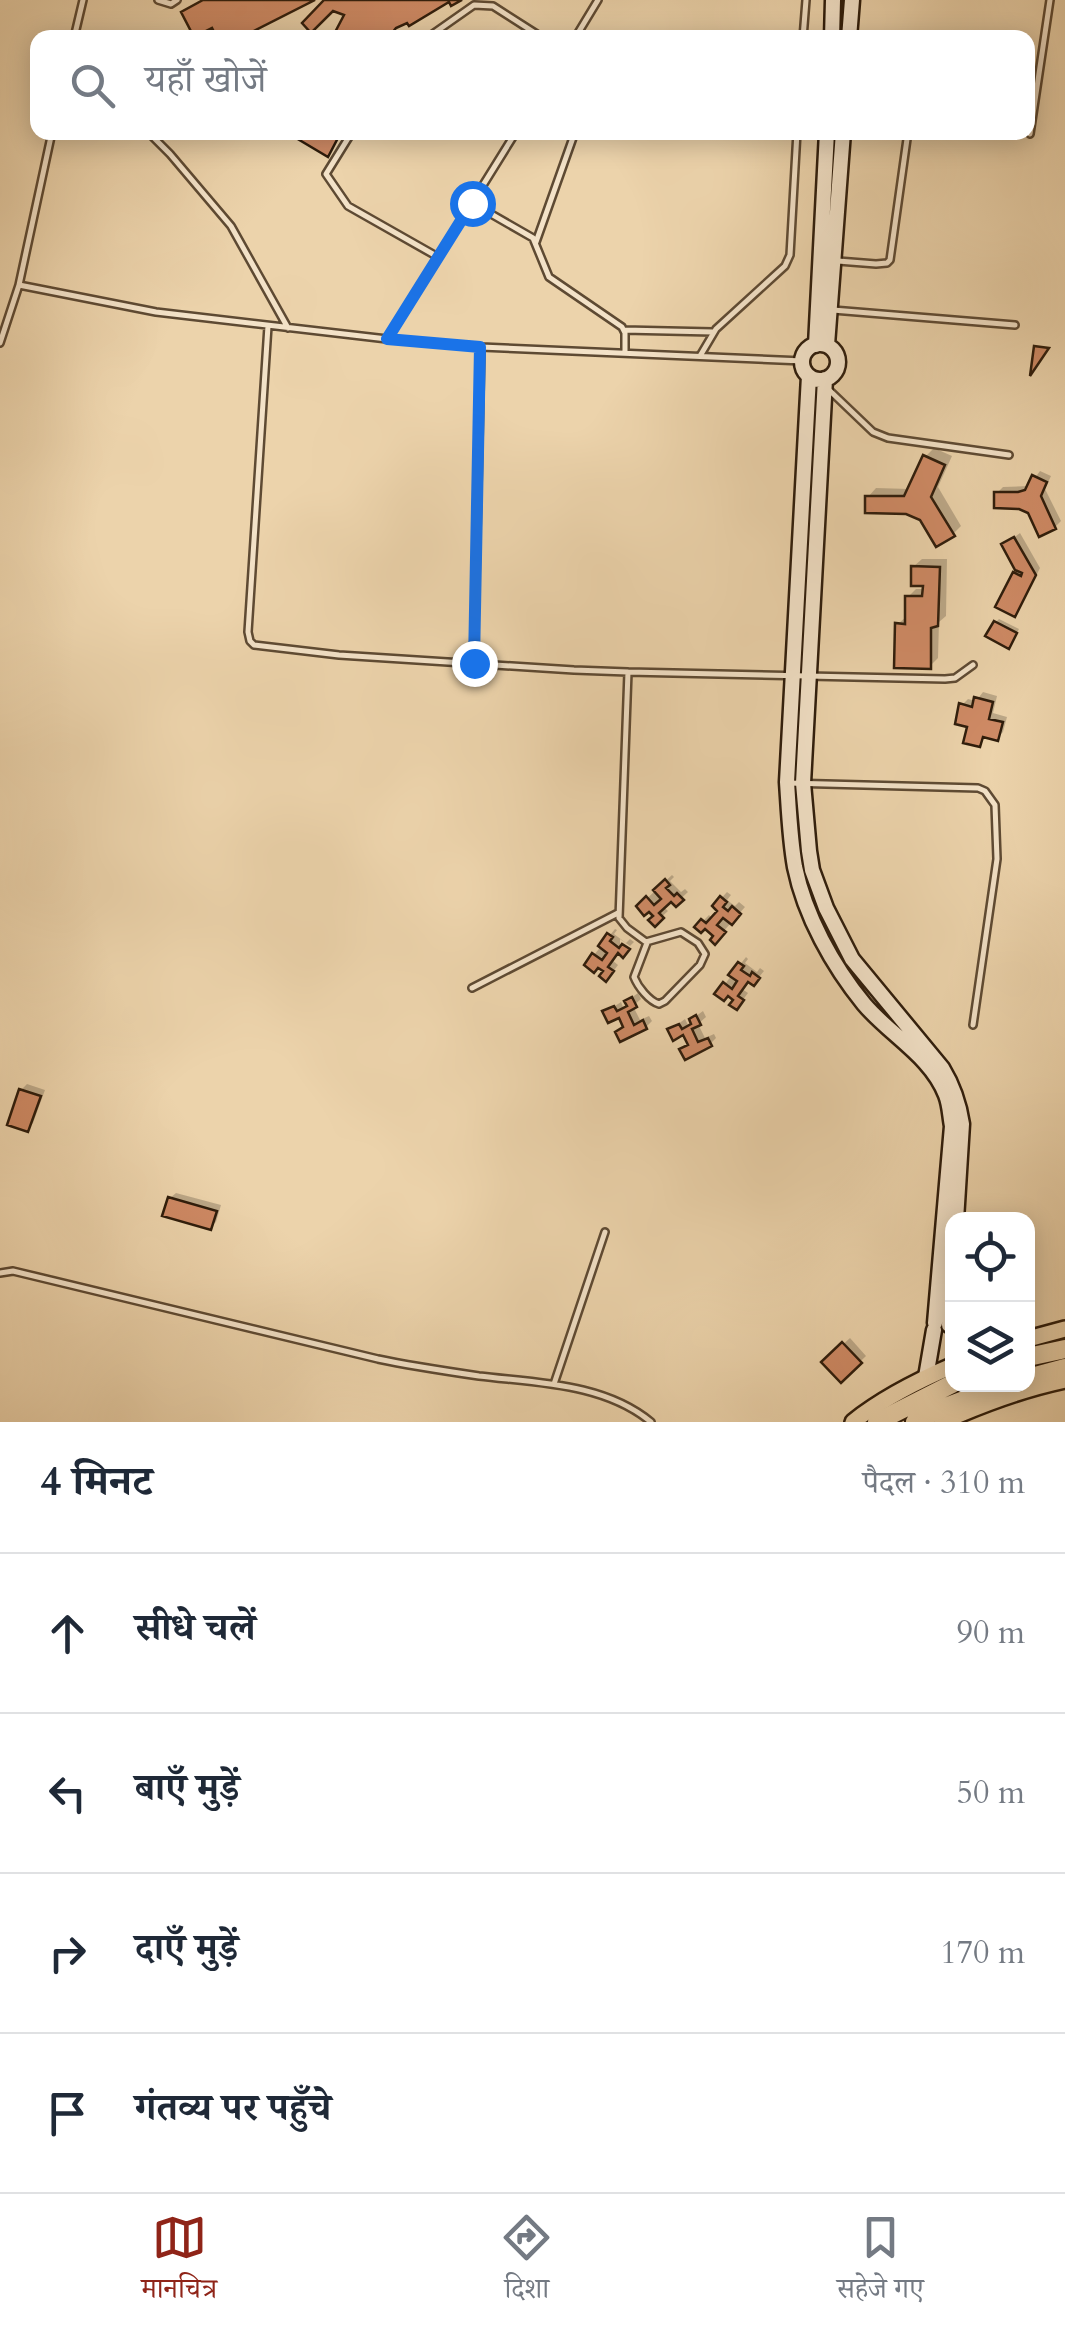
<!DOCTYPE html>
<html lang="hi">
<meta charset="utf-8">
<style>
:root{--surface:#fff;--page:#f2f2f3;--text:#1f2937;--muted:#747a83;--line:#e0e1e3;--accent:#8f2418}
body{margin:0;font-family:Cardo,"Noto Serif Devanagari",serif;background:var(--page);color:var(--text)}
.controls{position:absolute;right:30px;bottom:30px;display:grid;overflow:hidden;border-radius:20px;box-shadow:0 5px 25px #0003}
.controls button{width:90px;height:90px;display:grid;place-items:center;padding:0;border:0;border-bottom:2px solid var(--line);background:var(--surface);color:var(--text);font:50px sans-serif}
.stop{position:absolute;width:30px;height:30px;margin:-22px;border:8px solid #1a73e8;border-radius:50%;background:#fff}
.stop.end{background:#1a73e8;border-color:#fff;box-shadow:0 2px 10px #0008}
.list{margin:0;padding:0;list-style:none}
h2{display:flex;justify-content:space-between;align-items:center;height:130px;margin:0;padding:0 40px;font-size:42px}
h2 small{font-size:32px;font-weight:400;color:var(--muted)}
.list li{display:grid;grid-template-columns:65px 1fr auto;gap:30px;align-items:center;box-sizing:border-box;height:160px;padding:0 40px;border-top:2px solid var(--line)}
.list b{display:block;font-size:38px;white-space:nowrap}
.list em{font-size:32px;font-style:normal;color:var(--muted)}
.icon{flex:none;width:55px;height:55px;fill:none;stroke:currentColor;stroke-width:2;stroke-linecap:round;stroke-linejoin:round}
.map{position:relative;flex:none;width:1065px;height:1422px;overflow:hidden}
.search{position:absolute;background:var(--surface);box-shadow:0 5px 25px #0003;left:30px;right:30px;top:30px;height:110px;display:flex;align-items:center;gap:25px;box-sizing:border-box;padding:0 35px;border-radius:20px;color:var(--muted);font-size:38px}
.sheet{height:770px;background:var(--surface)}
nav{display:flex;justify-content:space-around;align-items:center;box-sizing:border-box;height:140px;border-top:2px solid var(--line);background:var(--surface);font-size:28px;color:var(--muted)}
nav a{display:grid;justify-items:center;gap:5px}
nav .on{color:var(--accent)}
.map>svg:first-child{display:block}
.shadow{fill:#0003}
.building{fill:#cf8a65;stroke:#2e1c0b;stroke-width:2.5}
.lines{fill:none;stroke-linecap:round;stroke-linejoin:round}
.lane-casing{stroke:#5e4a33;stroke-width:10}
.secondary-casing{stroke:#2e1c0b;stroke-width:19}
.primary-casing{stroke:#2e1c0b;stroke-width:20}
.highway-casing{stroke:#2e1c0b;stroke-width:22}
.lane{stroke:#f3e2c8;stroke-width:5}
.secondary{stroke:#f3e2c8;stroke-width:14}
.primary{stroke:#ecd3ab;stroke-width:15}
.highway{stroke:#ecd3ab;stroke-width:18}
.route{stroke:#1a73e8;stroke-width:12}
</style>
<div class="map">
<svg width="1065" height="1422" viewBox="0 0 1065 1422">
<rect width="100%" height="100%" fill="#ecd3ab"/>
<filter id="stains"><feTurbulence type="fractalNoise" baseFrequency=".002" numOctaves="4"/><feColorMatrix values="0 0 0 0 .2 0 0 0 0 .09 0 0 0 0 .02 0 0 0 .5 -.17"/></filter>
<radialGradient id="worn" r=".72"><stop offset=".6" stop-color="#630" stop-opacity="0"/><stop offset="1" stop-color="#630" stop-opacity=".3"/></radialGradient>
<path class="shadow" d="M934,448l18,8 -14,31 23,39 -8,8 -46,-23 -39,-14 8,-9 34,1 15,-32z
M1040,471l11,5 -6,13 16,32 -6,6 -58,-34 6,-6 26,-1z
M1020,533l20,35 -20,40 -6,6 1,-41 3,-3 -14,-25z
M922,559h25l-1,57 -7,6 -1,36 -8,8 -32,-42 10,-9v-18l8,-8h9l-12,-22z
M999,619l20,10 -7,13 -16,-20z
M983,692l14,4 -4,17 14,4 -4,15 -6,6 -11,-3 -7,9 -17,-39 6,-6 8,2z
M672,875l2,2 -4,4 11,11 4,-3 3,3 -12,11 -5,-5 -8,8 5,5 -13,12 1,-7 -17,-10z
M727,892l4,3 -4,5 8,6 4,-4 6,5 -30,34 1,-5 -11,-10h-7l11,-11 4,4 8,-9 -6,-5z
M615,929l2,1 -3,4 12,9 4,-4 4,3 -4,4 -10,-7v6l7,5 -8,1 -7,9 6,5 -6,8 -6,-2 -12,-16z
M746,957l2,2 -3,4 12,9 3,-4 4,3 -10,12 -5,-3 -7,9 6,4 -6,8 -5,-2 -12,-15z
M638,993l3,6 -8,7 7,14 9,-4 3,5 -6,6 -21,-2 -5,-11 -14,-2 15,-10 2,5 6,-3 -2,-3z
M703,1011l3,6 -8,7 7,14 9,-4 2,4 -6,6 -28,6 8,-7 -6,-11 -14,-2 15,-11 3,6 5,-3 -1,-3z
M27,1084l18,6 -12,33 -5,6 -7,-39z
M176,1193l45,12 -5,17 -6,5 -40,-29z
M850,1338l16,18 -25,24 -17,-18z"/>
<path class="building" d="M203,0h112l-75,38h-23l-5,-10 -18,9 -13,-25z
M324,0h138l-11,6 -2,-4 -40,24 -2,-3 -11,5 -8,10h-56l12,-23 -11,-4 -22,22 -9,-10z
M286,132h55l-13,25z
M1034,346l15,2 -19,28z
M923,455l22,10 -14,32 24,39 -19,11 -16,-27 -14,-6 -41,-1v-17h39z
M1032,475l15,7 -6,14 15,33 -17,8 -11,-24 -9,-4 -25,-1v-16h24l7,-2z
M1014,537l22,38 -21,42 -20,-10 18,-35 8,4 1,-3 -7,-3 -14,-26z
M911,566l29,1 -2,59 -7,2v41l-37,-1 1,-45 10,1v-28h17l1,-10h-12z
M994,621l23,12 -8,16 -24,-13z
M974,697l19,5 -4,17 14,3 -5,19 -15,-4 -3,10 -17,-4 4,-16 -12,-3 4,-21 13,4z
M665,879l5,6 -4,3 8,8 3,-3 7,7 -8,7 -5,-5 -12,11 5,5 -9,9 -7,-7 5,-4 -4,-4 -5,4 -8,-10 10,-10 8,9 7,-6 -8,-9z
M720,896l7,6 -4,5 5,4 4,-5 9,8 -9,11 -9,-7 -6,7 9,7 -11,13 -5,-5 3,-4 -8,-7 -4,4 -7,-6 7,-8 5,4 11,-12 -5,-5z
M607,933l6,4 -3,4 9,7 3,-4 8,5 -7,9 -5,-5 -10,14 6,4 -8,11 -7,-6 4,-5 -5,-3 -4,5 -10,-8 8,-12 10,7 5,-7 -9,-7z
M738,962l6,4 -3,4 9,6 2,-4 8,6 -6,8 -6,-4 -10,14 6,4 -7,10 -8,-5 4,-5 -5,-4 -4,5 -10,-7 9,-12 9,7 5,-8 -9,-6z
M632,997l5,10 -9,5 6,13 9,-5 4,9 -27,13 -5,-10 8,-5 -4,-9 -11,5 -6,-12 12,-5 3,5 10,-5 -3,-5z
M696,1015l5,10 -9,4 6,13 10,-4 4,8 -27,14 -6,-11 9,-4 -5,-10 -10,6 -6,-12 12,-5 3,5 9,-5 -2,-5z
M19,1089l22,7 -13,36 -21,-7z
M168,1197l49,14 -6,19 -49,-14z
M842,1342l20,21 -21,20 -20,-21z"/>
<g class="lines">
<defs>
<path id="lane" d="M158,0l13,4 6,-4
M74,38l9,-38
M427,38l47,-33 19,1 50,32
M575,38l23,-38
M803,38l3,-38
M148,132l22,22 61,72 57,102
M352,132l-26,42 22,32 90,51
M1030,134l20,-134
M472,203l61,35 16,39 73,50 3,6v19
M536,242l39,-110
M838,261l38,3 11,-1 3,-3 18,-128
M19,285l137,27 231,27 94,8 322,14
M833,310l182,15
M268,326l-20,306 2,9 4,4 85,10 235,15 54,2
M624,330l89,2
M388,338l128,-206
M0,343l19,-58 33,-153
M700,356l16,-27 69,-63 5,-11 7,-123
M827,388l46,44 15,6 121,17
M474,663l7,-316
M788,783l190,5 7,3 10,14 2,54 -24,166
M647,943l-13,34c4,10 15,24 25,27l6,-3 35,-36 5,-11 -7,-11 -17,-11 -35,10 -19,-14 -8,-10 9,-246 317,7 10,-1 18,-13
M472,988l146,-75
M0,1273l13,-2 365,88c33,7 67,12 101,17 58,7 125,7 172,46
M554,1384l51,-152"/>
<path id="secondary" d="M832,38l1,-38
M849,38l3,-38
M802 362a18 18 0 1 1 36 0a18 18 0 1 1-36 0Z
M816,345l11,-213
M827,345l16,-213
M809,376l-22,406c2,29 3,57 8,85 10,49 38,99 69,137 26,31 67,52 82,91 4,10 4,21 6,31l-17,197
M825,379l-22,404 6,68 3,19 14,38 26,51 90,109c11,18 17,36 20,56l-6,96
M949,1325l3,-65
M926,1377l8,-47"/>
<path id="primary" d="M1028,1339l37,-10
M853,1422c30,-24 64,-41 99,-56
M942,1422c40,-18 80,-33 123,-42"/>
<path id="highway" d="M1028,1357l37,-8
M1028,1378l37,-10
M877,1422l75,-38
M915,1422l23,-12 68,-26"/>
</defs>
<use href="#lane" class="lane-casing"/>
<use href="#secondary" class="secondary-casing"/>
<use href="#primary" class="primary-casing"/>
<use href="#highway" class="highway-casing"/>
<use href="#lane" class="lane"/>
<use href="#secondary" class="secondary"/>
<use href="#primary" class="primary"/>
<use href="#highway" class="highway"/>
</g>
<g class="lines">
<path class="route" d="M472,203l-85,136 93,8 -6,316"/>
</g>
<rect width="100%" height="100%" filter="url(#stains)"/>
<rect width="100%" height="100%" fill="url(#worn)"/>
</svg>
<div class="controls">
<button><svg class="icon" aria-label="locate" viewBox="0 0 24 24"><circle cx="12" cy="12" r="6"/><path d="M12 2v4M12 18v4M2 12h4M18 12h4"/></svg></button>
<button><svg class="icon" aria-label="layers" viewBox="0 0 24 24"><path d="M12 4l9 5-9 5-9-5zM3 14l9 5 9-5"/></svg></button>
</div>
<div class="stop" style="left:472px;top:203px"></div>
<div class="stop end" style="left:474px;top:663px"></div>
<div class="search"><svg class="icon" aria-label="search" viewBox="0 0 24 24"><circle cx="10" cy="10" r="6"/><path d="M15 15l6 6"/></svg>यहाँ खोजें</div>
</div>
<section class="sheet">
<h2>4 मिनट<small>पैदल · 310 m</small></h2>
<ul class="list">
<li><svg class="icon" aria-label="ahead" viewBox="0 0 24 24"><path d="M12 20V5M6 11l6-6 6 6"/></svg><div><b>सीधे चलें</b></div><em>90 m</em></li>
<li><svg class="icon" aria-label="left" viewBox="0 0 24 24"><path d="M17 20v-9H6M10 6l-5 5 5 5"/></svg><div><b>बाएँ मुड़ें</b></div><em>50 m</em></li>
<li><svg class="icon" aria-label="right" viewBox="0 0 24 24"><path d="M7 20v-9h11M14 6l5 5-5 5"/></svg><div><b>दाएँ मुड़ें</b></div><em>170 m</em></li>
<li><svg class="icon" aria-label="arrive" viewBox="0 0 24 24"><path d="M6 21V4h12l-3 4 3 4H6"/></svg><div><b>गंतव्य पर पहुँचे</b></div></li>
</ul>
</section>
<nav>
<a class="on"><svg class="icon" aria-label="map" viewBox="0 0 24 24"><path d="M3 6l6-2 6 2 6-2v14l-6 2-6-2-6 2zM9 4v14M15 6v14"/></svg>मानचित्र</a>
<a><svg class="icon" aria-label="directions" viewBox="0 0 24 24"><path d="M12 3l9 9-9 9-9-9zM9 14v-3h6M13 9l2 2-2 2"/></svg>दिशा</a>
<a><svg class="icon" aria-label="saved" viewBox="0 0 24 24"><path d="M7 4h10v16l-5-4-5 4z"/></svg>सहेजे गए</a>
</nav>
